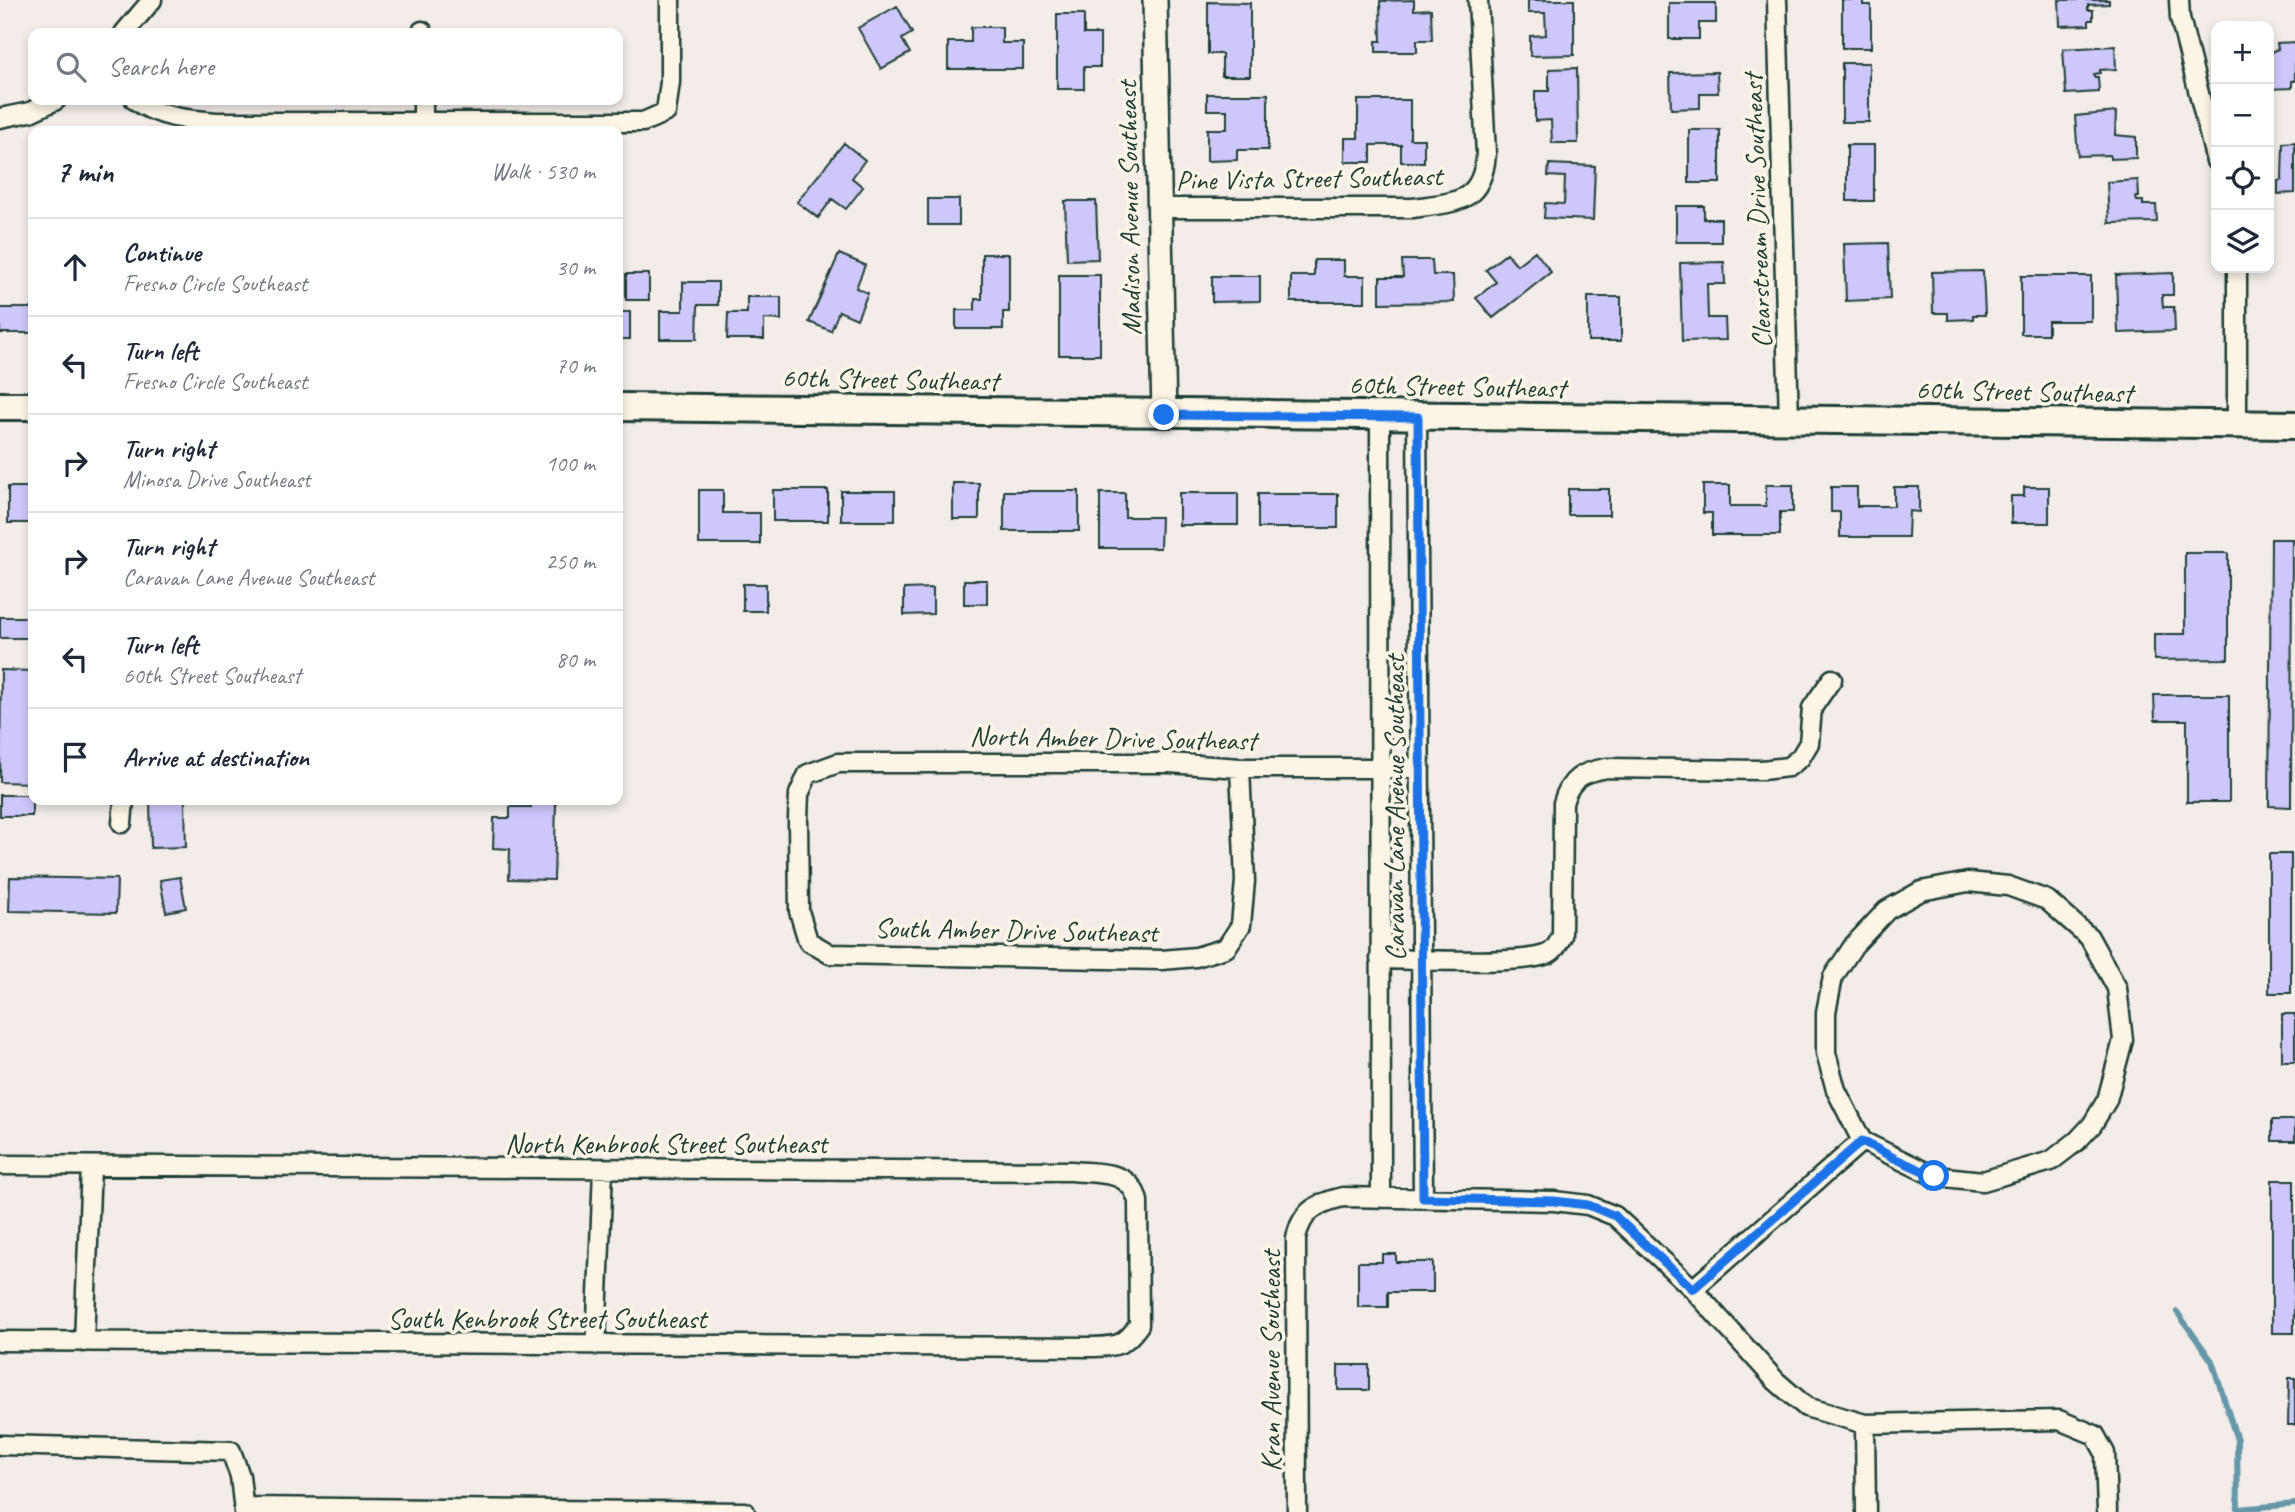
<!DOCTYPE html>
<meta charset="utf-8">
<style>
:root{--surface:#fff;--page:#f6f6f7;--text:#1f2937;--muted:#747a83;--line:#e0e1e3}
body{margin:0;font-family:Caveat,sans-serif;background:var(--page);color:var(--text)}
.controls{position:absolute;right:21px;top:21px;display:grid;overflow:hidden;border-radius:14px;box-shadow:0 4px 10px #0003}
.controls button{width:63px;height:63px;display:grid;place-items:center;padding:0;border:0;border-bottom:2px solid var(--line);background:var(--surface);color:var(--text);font:35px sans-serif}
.stop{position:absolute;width:21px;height:21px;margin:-16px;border:5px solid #1a73e8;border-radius:50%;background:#fff}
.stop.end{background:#1a73e8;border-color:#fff;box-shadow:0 2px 7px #0008}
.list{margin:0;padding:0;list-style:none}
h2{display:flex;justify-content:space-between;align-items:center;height:91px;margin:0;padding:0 28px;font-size:30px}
h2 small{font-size:23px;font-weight:400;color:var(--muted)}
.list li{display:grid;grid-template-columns:46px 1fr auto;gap:21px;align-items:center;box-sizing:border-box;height:98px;padding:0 28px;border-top:2px solid var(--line)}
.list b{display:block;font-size:26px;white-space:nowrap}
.list p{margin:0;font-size:23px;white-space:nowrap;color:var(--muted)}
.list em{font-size:23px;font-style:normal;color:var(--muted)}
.icon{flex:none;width:38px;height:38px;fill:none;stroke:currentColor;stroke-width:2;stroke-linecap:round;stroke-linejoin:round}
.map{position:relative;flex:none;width:2295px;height:1512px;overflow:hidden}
.search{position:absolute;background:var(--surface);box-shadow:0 4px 10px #0003;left:28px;top:28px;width:595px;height:77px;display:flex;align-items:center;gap:18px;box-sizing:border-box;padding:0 24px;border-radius:14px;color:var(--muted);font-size:26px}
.panel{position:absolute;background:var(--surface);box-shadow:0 4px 10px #0003;left:28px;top:126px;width:595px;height:679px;border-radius:14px}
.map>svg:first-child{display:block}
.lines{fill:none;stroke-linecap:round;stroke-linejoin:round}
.stream{stroke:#6597a8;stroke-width:6}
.building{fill:#cdc7fa;stroke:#1f3d34;stroke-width:2}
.minor-casing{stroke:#1f3d34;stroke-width:23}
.tertiary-casing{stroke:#1f3d34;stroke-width:28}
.secondary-casing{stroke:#1f3d34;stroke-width:32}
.minor{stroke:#fcf5e5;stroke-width:18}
.tertiary{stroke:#fcf5e5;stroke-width:23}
.secondary{stroke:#fcf5e5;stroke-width:26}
.route{stroke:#1a73e8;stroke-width:9}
.labels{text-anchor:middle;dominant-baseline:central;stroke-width:7;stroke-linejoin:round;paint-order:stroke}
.street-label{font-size:28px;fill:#1f3d34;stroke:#fcf5e5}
</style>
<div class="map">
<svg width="2295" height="1512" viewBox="0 0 2295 1512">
<rect width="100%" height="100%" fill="#f3ece9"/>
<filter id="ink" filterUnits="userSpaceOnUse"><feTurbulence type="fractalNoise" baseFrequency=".0143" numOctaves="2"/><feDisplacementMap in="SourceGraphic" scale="14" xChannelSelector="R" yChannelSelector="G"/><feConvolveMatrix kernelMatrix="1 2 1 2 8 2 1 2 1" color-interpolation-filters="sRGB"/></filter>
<g filter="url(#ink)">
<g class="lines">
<path class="stream" d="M2177,1312l35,49 25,79 1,72
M2238,1509l57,-5"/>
</g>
<path class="building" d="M1414,0v10l17,-1 1,31h-15v12h-41v-11h5l-1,-40z
M1528,0h46v55l-44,1v-20l16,-1 -1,-22h-17z
M1842,0h21v5h8v43h-29z
M2059,0h50v4l-21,1v5h5v10h-4v5l-29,1z
M1208,2l42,1v73h-28v-22h-14z
M1669,3h47v20h-17v16h-30z
M897,6l15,27 -10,6 8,14 -29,16 -23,-41z
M1057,14h27v20h16v33h-16v22h-27z
M971,27h31v16h21v26h-75v-27h23z
M2295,42v39h-3v7l-23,1v-36l9,-4 -1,-6z
M2115,46l1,23 -16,1v3l-6,1v3h4l1,15 -33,2 -3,-45z
M1842,63h27v59h-27z
M1577,68l1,75h-26l-1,-23 -16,1v-30h14v-22z
M1717,72l1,21h-18v15l-29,1 -1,-36z
M1207,94h61v56h-31v10l-30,1v-32h20v-19h-20z
M1358,100h52v39h14v23h-23v-17h-30v17h-26v-24h13z
M2116,112l-1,23 21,2v21l-26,1v-4l-32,1 -3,-40z
M1689,130h31v53h-31z
M2295,142v51l-17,1v-13l4,-1 1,-37z
M844,143l21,17 -13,18 11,9 -17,22 -14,-10 -14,19 -21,-16z
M1847,145h27v56h-27z
M1549,164l46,2 -2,54 -49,-2 1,-15 19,1 1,-27 -17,-1z
M2138,180l1,17h-3l1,4h6v4h13l1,17 -48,1 -2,-41z
M928,199h31v26h-31z
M1065,201h31l2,58 -31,1z
M1676,206h28v13h17v23h-45z
M1888,243l2,56 -44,2 -2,-57z
M1535,251l16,21 -58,46 -17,-20 20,-16 -10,-12 21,-17 10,12z
M839,254l26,11 -9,23 12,5 -11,26 -18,-8 -8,20 -22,-9z
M982,254h27v58h-6v17h-47v-19h19v-11h7z
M1314,260h30v16h21v26h-74v-26h23z
M1402,260h30l1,15h20l1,27 -74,1v-26h23z
M1724,262l1,22h-18l1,34h17l1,22 -44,1 -2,-78z
M1983,271l2,44h-12v4l-25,1v-7h-15l-1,-41z
M2173,273v22h-11l1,12h11l1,24 -57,2 -2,-58z
M626,274h23v26h-23z
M1059,275h41v80h-41z
M1212,276h48v25l-48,1z
M2021,276h70v45h-43v13h-27z
M683,282h35v23h-20l-1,34h-37v-28h23z
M747,297h34v23l-17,-1v20h-37l1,-26h19z
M1588,297h33v44h-33z
M0,308h33v25h-33z
M618,312h12v27h-12z
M953,483h26v36h-26z
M1703,485h27v21h36v-21h27v27h-13v23h-68v-22h-9z
M8,487h25v36h-25z
M1831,487h26v19h37v-19h25v25l-10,-1 -1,26h-68v-25h-9z
M2024,487h25v36h-38v-27h13z
M1568,489h41v26h-41z
M699,490h24v23h37v31h-61z
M773,490h55v31h-55z
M841,491h54v30h-54z
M1004,491h75v40h-75z
M1100,493h25v24h36l-1,31h-60z
M1179,493h59v32h-59z
M1258,494h80v34h-80z
M2271,539h21l-1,268 -22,-1z
M2185,553h43v106l-74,1v-26h31z
M964,580h23v24h-23z
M743,584h23v27h-23z
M933,588v26l-29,1v-26z
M0,617h31v21h-31z
M1,670l32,1v112l-33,-1z
M2154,695h75v107h-42v-82h-32z
M0,795h32v21h-32z
M150,800h35l1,47 -35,1z
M531,802l25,1 -2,77 -45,-1 1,-30 -17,-1 1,-30h16v-11h21z
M2269,854h22v139h-22z
M10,877l107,2 -1,34 -107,-2z
M180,877l6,31 -20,4 -6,-32z
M2282,1014h13v47h-13z
M2272,1120h23v21h-23z
M2272,1180h22v153h-22z
M1382,1254h14v8h37v30h-45v15h-30v-45h24z
M1338,1365h31v25h-31z
M2289,1378h6v47h-7z"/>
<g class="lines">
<defs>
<path id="minor" d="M1777,0l12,420
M2179,0l1,18 36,143
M422,31v2
M124,33l28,-33
M135,100c23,18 55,20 83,22h425l23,-10 4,-30v-82
M423,100v23
M0,118l30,-6 26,-12
M1158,208h255c42,-6 69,-4 73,-54l-8,-154
M2237,268v157
M1380,417l1,780
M1417,417l6,781
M1240,768l5,113 -4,44 -15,23 -30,9 -34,3 -332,-6 -22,-13 -9,-30 -1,-92 1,-25 9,-20 30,-11h331l71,5h180
M122,823l2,-23
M1968,882l40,4 39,14 42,37 28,51 6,52 -16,60 -15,25 -15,16 -26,20 -68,20 -49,-5 -72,-35 -26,-51 -10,-37v-41l7,-35 21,-32 33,-35 34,-19z
M1380,959c32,0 147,7 169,-6 6,-3 10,-11 13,-17l1,-133c7,-25 20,-31 44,-35l155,2 26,-3 12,-9 9,-15 3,-35 20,-29
M0,1165l1071,6c28,3 59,-2 67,30l1,124c-15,21 -21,21 -46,22l-1093,-6
M1693,1289l169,-148
M84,1342l7,-176
M596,1345l7,-176
M1865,1424l1,88
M0,1445l231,6 9,25 4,36
M245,1507l500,5
M1297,1512l-1,-273c5,-28 21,-36 47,-42l211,4 34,4 27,11 78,73 83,92 30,26 59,17 194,-4 36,15 10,18 2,59"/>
<path id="tertiary" d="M1155,0l9,415"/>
<path id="secondary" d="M0,406h33
M618,407l1677,18"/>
</defs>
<use href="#minor" class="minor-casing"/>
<use href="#tertiary" class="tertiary-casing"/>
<use href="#secondary" class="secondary-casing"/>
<use href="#minor" class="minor"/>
<use href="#tertiary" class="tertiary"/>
<use href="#secondary" class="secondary"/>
</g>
</g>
<g class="lines" filter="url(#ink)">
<path class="route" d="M1164,415l254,2 5,781 131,3 34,4 27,11 78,73 169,-148 32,17 40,18"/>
</g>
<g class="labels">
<g class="street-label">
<text transform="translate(1309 178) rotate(-1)">Pine Vista Street Southeast</text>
<text transform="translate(1129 208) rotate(-91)">Madison Avenue Southeast</text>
<text transform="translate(1757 211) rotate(-92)">Clearstream Drive Southeast</text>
<text transform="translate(890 379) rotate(1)">60th Street Southeast</text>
<text transform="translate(1457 386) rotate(1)">60th Street Southeast</text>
<text transform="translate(2024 391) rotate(1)">60th Street Southeast</text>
<text transform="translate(1113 738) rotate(1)">North Amber Drive Southeast</text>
<text transform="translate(1394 808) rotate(-90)">Caravan Lane Avenue Southeast</text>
<text transform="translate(1016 930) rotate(1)">South Amber Drive Southeast</text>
<text x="666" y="1143">North Kenbrook Street Southeast</text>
<text x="547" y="1318">South Kenbrook Street Southeast</text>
<text transform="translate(1270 1361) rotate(-90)">Kran Avenue Southeast</text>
</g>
</g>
</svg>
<div class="controls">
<button>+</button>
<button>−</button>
<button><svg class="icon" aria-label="locate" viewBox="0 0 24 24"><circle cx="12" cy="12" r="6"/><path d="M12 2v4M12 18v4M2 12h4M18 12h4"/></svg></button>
<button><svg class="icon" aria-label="layers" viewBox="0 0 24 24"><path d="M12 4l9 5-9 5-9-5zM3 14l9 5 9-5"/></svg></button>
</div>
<div class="stop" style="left:1934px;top:1176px"></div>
<div class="stop end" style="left:1164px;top:415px"></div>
<div class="search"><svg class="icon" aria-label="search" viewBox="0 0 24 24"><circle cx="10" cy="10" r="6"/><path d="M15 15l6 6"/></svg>Search here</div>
<section class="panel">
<h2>7 min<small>Walk · 530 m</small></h2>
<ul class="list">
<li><svg class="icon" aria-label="ahead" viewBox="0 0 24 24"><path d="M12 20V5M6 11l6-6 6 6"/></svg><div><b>Continue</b><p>Fresno Circle Southeast</p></div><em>30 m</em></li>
<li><svg class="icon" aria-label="left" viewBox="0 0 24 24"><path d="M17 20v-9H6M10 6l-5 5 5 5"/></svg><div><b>Turn left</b><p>Fresno Circle Southeast</p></div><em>70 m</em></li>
<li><svg class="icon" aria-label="right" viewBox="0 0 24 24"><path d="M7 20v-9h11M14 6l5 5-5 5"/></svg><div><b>Turn right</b><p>Minosa Drive Southeast</p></div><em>100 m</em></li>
<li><svg class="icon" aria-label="right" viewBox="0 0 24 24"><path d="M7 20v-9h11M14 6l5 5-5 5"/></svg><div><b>Turn right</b><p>Caravan Lane Avenue Southeast</p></div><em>250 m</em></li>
<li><svg class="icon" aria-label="left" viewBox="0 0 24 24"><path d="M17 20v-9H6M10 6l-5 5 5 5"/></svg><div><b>Turn left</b><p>60th Street Southeast</p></div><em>80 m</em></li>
<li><svg class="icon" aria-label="arrive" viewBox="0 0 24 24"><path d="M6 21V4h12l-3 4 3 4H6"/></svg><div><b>Arrive at destination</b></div></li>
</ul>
</section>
</div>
